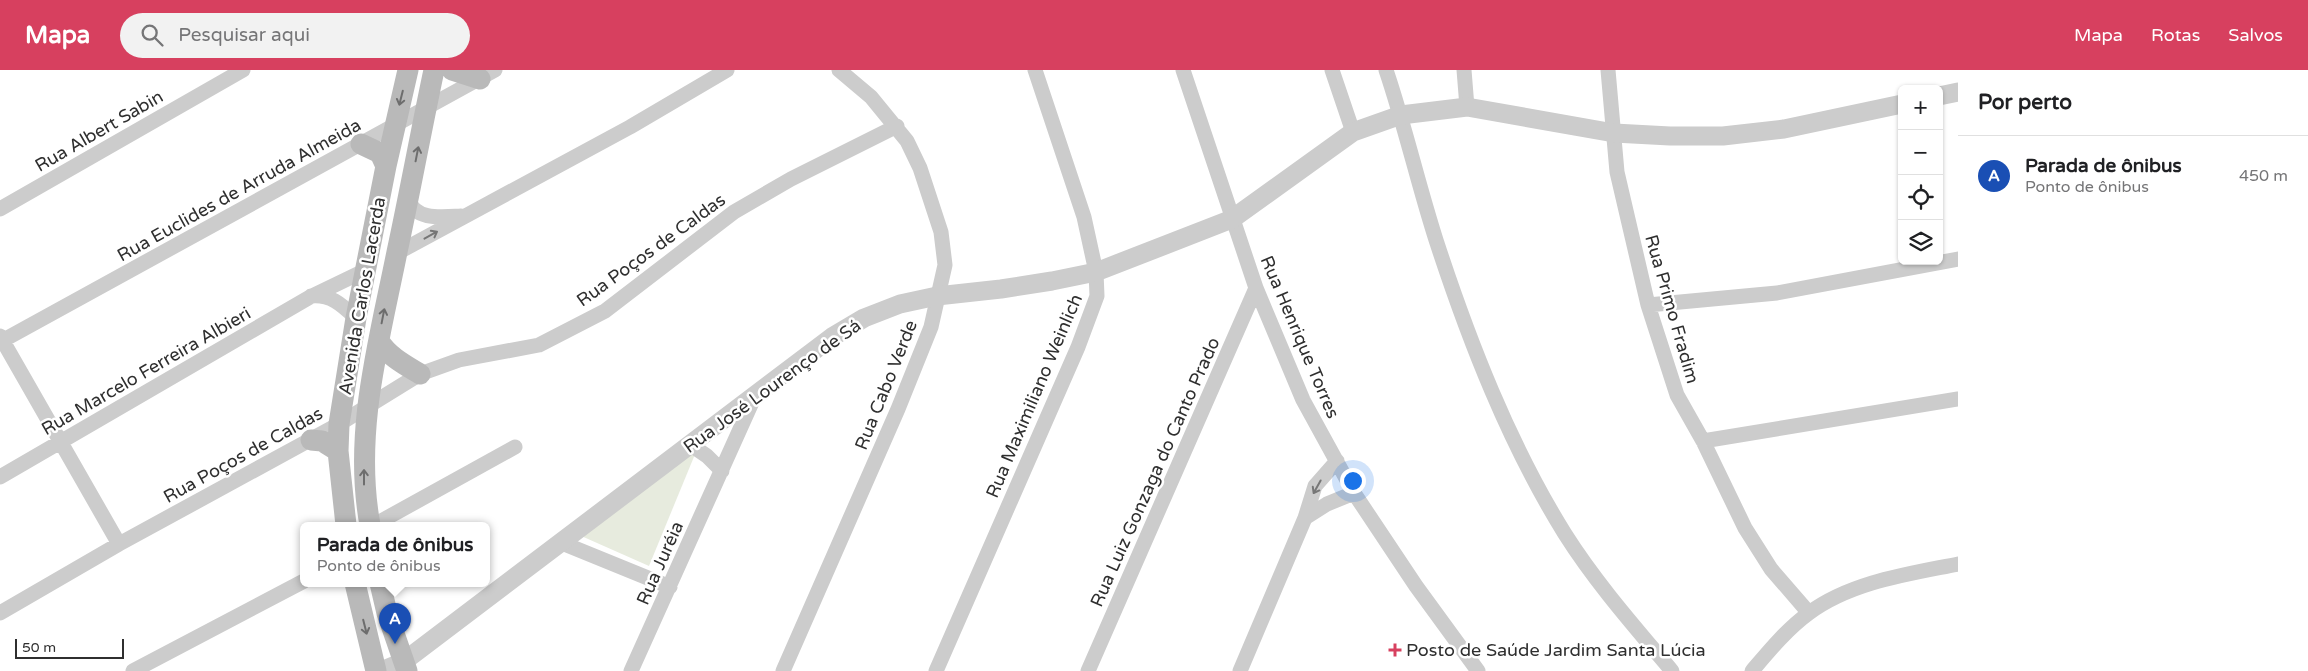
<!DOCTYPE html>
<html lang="pt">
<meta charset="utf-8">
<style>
:root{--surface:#fff;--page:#f2f2f2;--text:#202124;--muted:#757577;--line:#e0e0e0;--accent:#d7405f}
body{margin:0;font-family:"Varela Round",sans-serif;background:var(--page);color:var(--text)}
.controls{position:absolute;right:15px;top:15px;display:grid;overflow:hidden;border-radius:8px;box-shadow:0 1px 4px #0004}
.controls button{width:45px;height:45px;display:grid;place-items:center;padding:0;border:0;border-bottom:1px solid var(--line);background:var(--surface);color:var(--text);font:25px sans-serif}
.scale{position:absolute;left:15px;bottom:12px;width:109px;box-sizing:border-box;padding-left:5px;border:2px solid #2f2f2f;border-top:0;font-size:14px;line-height:18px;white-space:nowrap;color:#2f2f2f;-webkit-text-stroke:4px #fff;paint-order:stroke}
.you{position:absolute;left:1352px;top:410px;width:18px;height:18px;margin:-12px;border:4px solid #fff;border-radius:50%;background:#1a73e8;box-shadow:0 0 0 8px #1a73e833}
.badge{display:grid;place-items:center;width:32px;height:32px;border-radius:50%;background:var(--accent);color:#fff;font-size:16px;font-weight:700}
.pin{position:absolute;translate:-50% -41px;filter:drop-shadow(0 1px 2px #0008)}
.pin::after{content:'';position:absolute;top:26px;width:18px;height:15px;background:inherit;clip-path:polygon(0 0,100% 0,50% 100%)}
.popup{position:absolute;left:300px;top:452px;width:190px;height:65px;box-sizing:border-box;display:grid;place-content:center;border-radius:8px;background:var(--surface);filter:drop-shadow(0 1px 4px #0005);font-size:16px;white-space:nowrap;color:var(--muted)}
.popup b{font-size:19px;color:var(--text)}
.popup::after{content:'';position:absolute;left:50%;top:100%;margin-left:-10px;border:10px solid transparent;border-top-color:var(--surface)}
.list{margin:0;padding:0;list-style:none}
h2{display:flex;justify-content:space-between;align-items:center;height:65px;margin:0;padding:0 20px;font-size:21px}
h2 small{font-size:16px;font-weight:400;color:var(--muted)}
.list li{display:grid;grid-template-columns:32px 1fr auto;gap:15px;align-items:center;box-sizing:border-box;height:80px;padding:0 20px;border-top:1px solid var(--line)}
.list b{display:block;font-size:19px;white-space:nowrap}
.list p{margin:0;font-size:16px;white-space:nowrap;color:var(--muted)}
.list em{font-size:16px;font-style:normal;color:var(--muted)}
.icon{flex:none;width:28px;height:28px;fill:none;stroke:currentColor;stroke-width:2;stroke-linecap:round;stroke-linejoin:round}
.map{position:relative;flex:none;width:1958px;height:601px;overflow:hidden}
header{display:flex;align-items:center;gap:30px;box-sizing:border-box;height:70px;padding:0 25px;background:var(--accent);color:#fff}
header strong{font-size:24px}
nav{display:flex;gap:28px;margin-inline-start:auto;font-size:18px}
.search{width:350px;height:45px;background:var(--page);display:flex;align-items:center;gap:12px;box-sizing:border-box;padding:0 18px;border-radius:28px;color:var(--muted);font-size:19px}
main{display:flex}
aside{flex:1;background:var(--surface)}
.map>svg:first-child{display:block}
.green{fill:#e7ebde}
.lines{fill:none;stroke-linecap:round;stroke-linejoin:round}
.minor{stroke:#ccc;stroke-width:15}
.tertiary{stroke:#ccc;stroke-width:19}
.secondary{stroke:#b9b9b9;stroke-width:21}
.oneway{stroke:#6d6d6d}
.oneway2{stroke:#767676}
.poi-dot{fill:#d7405f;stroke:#fff;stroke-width:2}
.labels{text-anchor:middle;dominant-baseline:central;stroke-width:5;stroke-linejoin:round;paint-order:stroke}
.street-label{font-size:18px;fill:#2f2f2f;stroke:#fff}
.poi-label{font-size:18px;fill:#2f2f2f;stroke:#fff;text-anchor:start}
</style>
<header>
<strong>Mapa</strong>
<div class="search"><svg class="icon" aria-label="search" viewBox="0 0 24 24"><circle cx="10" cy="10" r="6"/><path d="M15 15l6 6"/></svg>Pesquisar aqui</div>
<nav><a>Mapa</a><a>Rotas</a><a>Salvos</a></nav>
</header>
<main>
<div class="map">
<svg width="1958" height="601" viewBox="0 0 1958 601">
<rect width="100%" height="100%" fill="#fff"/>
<path class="green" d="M698,377l-49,119 -70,-31z"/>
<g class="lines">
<path class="minor" d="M1183,0l73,218 47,112 51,93 62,93 62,85
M1332,0l21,62
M1386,0c19,56 32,114 50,170 33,101 73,204 129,294 31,49 70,93 107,137
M1464,0l3,37
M1608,0l9,102 31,133 29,90 26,46 42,87 26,41 38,44
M408,129c7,22 34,18 53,17
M0,139l243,-139
M397,183l233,-126 97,-57
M311,226c20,-2 31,9 45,22
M1648,235l129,-12 181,-34
M0,266l119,208
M0,272l495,-272
M1703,371l255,-42
M691,375l16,11 15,15
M0,407l310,-180 56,-27
M1305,448l22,-14 27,-11
M374,455l141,-78
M562,473l108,44
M0,543l119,-69 220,-120 81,-50 39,-14 80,-15 66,-34 129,-99 57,-33 106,-53
M133,601l171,-90
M631,601l123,-273
M783,601l115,-262 33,-82 14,-62 -4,-33 -21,-64 -13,-27 -36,-44 -32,-27
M936,601l142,-324 19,-51 -1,-24 -12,-55 -49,-147
M1088,601l168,-383
M1240,601l65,-153 10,-32 22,-25
M1752,601c17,-20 35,-42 57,-58 42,-31 99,-39 149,-49"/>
<path class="tertiary" d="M1939,26l19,-4
M381,601l22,-9 429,-325 32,-19 36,-14 37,-8 64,-7 51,-8 44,-9 136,-53 121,-87 48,-17 66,-8 147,26 56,3h53l61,-7 118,-25"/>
<path class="secondary" d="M452,0l28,9
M361,74l19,9 6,13
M379,271c9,15 26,24 41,33
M311,370l11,1 16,10
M346,455l-8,-74 1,-27 17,-106 30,-152 22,-96
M370,455c-17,-92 9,-183 27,-273 13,-60 24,-121 37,-182
M355,513l21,88
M380,513l7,30 20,58"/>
</g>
<defs><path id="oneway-shaft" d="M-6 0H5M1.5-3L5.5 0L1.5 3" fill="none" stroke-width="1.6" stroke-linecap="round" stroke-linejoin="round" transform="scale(1.25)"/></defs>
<g class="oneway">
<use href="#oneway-shaft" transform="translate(401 28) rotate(104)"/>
<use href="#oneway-shaft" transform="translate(417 84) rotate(-79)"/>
<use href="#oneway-shaft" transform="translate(383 246) rotate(-79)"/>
<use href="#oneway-shaft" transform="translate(364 407) rotate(-90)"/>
<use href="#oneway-shaft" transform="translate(365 557) rotate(76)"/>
</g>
<g class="oneway2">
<use href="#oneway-shaft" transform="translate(431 165) rotate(-29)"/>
<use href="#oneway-shaft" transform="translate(1317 417) rotate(119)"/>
</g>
<path class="poi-dot" d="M1392.5 572.5h5v5h5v5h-5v5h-5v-5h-5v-5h5z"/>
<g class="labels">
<g class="street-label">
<text transform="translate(99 61) rotate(-30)">Rua Albert Sabin</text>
<text transform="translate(239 120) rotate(-29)">Rua Euclides de Arruda Almeida</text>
<text transform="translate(651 180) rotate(-36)">Rua Poços de Caldas</text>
<text transform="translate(362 226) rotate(-80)">Avenida Carlos Lacerda</text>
<text transform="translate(1672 239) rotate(74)">Rua Primo Fradim</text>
<text transform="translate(1300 267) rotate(67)">Rua Henrique Torres</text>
<text transform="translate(146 301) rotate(-30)">Rua Marcelo Ferreira Albieri</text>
<text transform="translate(886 315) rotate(-68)">Rua Cabo Verde</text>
<text transform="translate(772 316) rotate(-36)">Rua José Lourenço de Sá</text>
<text transform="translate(1034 326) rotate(-67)">Rua Maximiliano Weinlich</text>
<text transform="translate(243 385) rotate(-29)">Rua Poços de Caldas</text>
<text transform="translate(1155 402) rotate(-66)">Rua Luiz Gonzaga do Canto Prado</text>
<text transform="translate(660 493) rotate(-66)">Rua Juréia</text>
</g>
<g class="poi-label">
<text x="1406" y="580">Posto de Saúde Jardim Santa Lúcia</text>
</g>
</g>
</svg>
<div class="controls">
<button>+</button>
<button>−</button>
<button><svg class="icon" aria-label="locate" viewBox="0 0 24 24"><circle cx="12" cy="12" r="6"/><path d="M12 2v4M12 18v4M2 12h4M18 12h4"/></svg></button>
<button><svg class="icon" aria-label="layers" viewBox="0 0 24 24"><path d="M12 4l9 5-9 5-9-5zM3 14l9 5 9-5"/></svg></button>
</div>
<div class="scale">50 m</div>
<div class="you"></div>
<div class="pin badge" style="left:395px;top:574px;background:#1a4fb4">A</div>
<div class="popup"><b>Parada de ônibus</b>Ponto de ônibus</div>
</div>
<aside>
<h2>Por perto<small></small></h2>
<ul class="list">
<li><span class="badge" style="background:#1a4fb4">A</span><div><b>Parada de ônibus</b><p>Ponto de ônibus</p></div><em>450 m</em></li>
</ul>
</aside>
</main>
